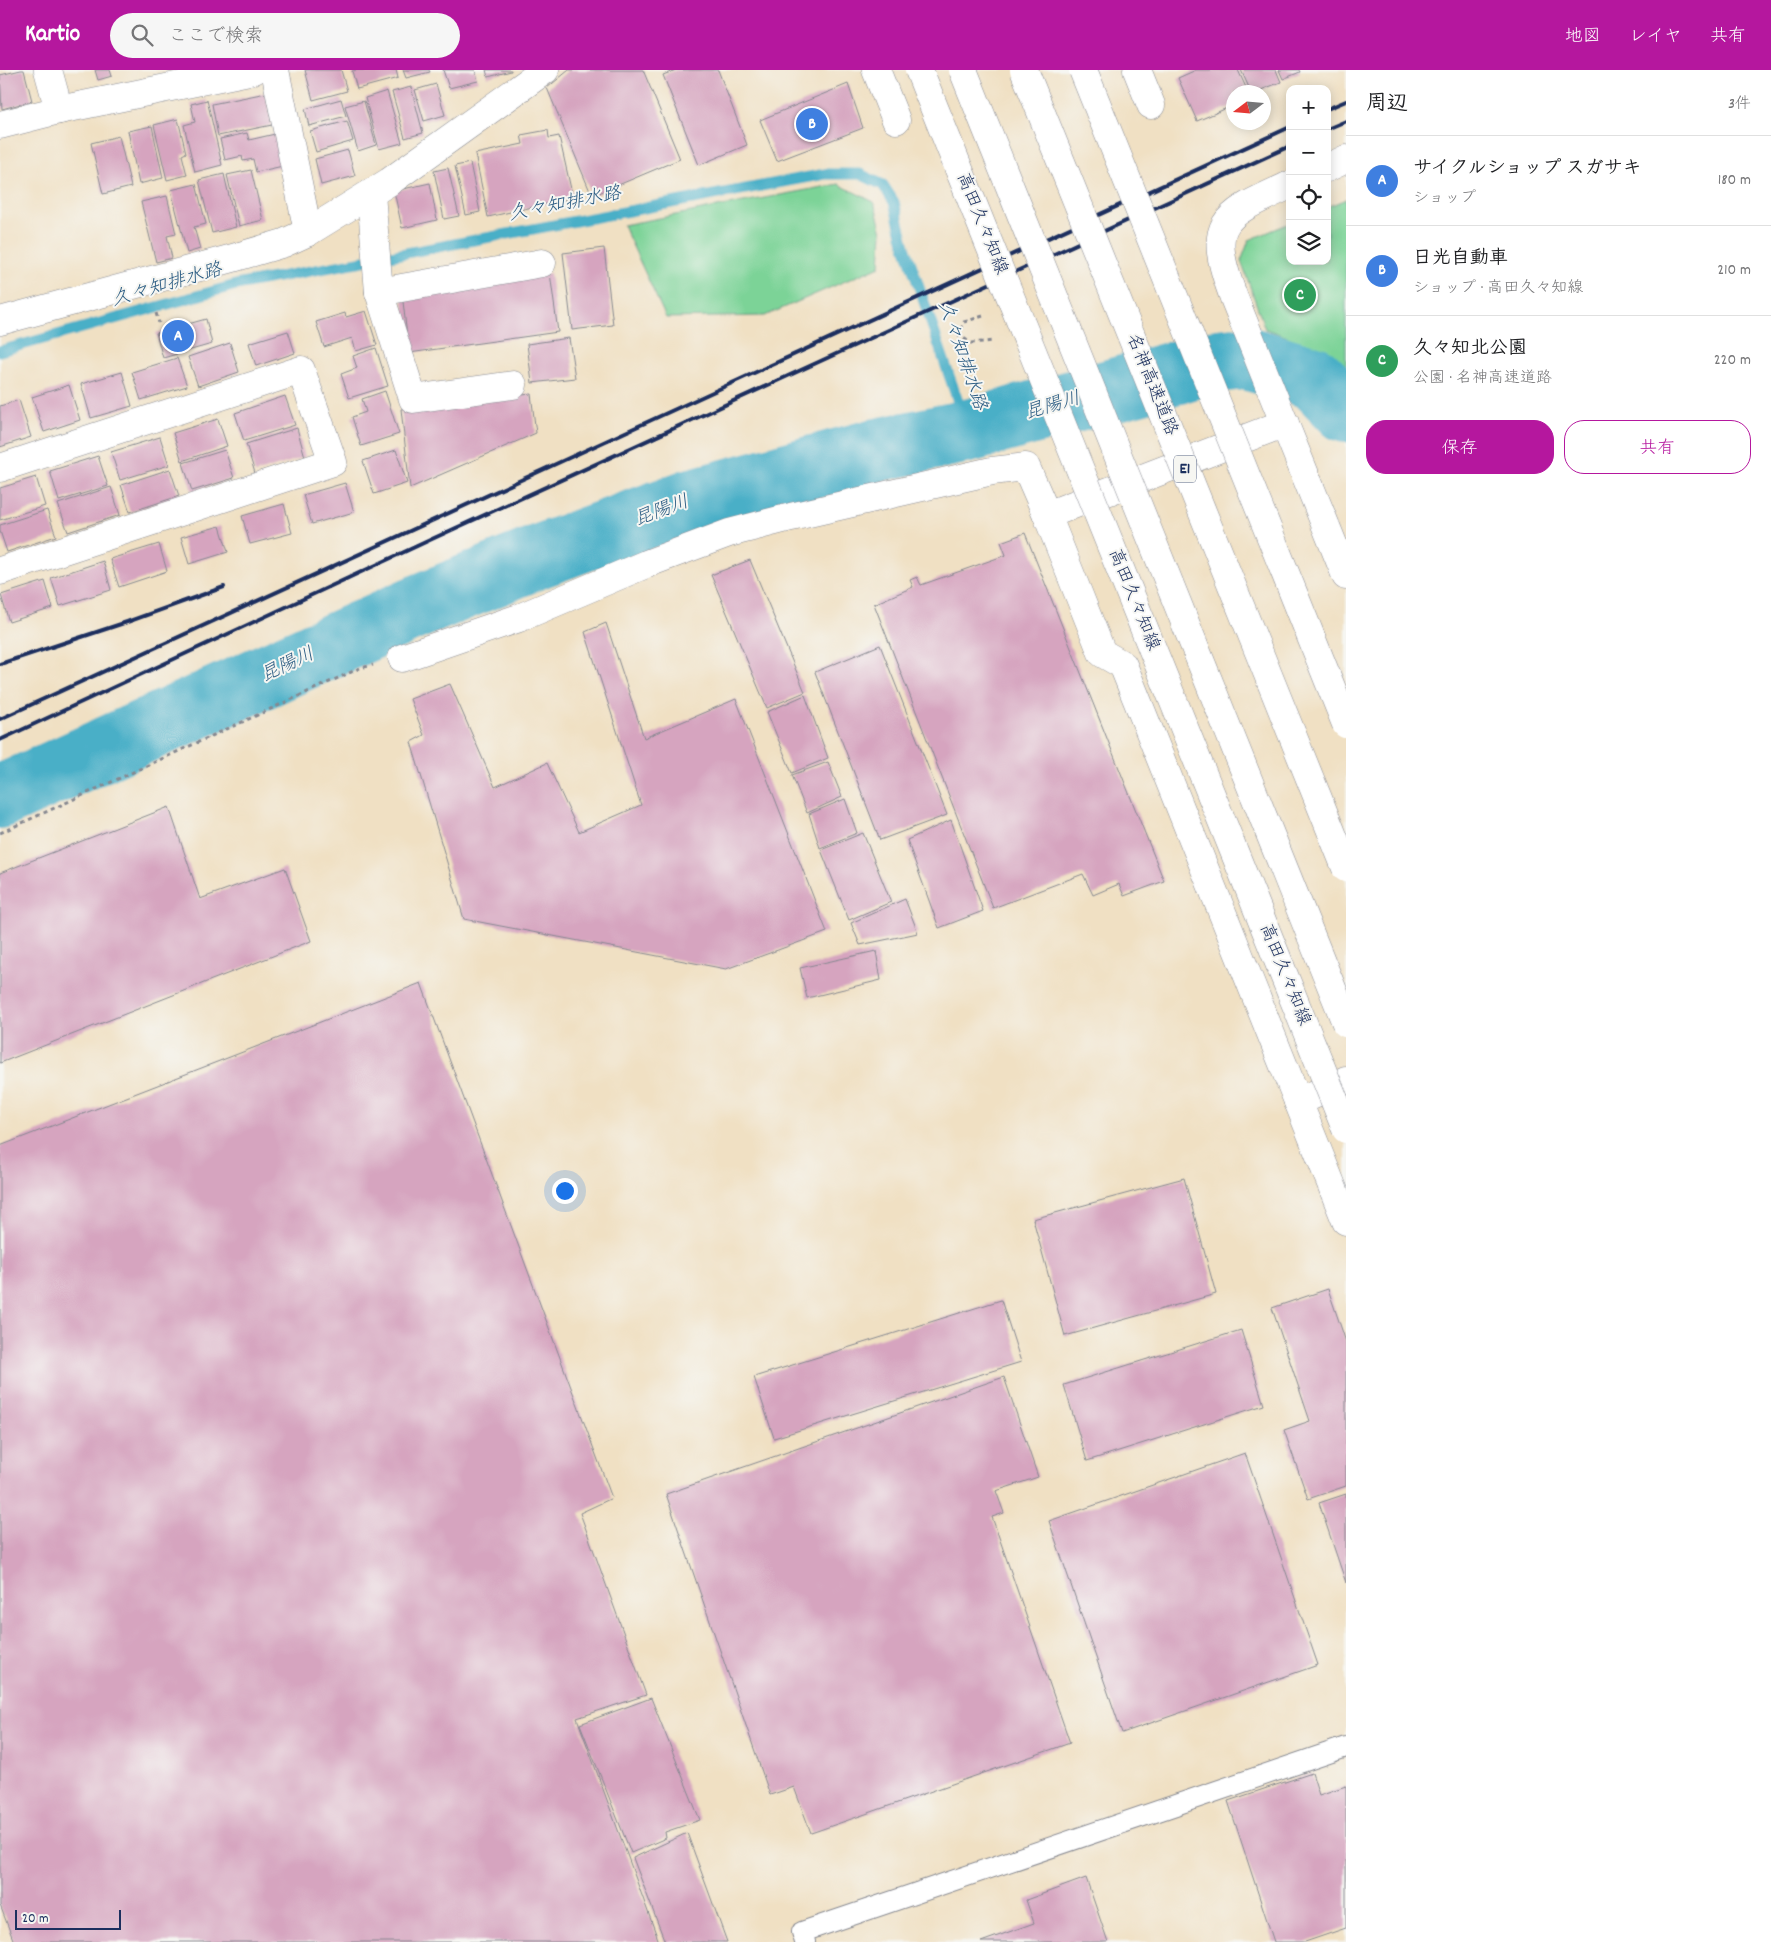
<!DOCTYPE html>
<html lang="ja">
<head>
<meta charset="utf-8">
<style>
	:root { --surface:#fff; --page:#f6f6f6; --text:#202124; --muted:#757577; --line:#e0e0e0; --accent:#b5179e }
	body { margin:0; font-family:Dekko,"Klee One",sans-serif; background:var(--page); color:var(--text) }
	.controls { position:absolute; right:15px; top:15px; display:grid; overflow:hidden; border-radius:10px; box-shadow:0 2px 12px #0003 }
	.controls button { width:45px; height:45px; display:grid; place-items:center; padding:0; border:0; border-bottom:1px solid var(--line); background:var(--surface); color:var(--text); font:25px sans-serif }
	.compass { position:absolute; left:1226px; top:15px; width:45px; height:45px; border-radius:50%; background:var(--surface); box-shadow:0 2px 12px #0003; rotate:254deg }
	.scale { position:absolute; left:15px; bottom:12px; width:106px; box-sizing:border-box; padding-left:5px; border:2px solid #1b2f5e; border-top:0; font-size:14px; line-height:18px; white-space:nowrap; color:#1b2f5e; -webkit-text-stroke:4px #f6f6f2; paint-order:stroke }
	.you { position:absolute; left:564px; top:1120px; width:18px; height:18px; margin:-12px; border:4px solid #fff; border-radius:50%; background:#1a73e8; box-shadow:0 0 0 8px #1a73e833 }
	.badge { display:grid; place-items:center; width:32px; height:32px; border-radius:50%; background:var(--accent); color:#fff; font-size:16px; font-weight:700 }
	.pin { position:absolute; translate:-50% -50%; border:2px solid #fff; box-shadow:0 1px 5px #0006 }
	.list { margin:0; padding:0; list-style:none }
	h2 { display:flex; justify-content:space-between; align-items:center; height:65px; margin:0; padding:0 20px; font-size:21px }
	h2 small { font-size:16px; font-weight:400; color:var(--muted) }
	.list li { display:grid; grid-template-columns:32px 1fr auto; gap:15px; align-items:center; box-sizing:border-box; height:90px; padding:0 20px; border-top:1px solid var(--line) }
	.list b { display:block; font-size:19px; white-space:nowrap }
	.list p { margin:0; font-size:16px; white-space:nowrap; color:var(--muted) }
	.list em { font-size:16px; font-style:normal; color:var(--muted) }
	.actions { display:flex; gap:10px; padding:15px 20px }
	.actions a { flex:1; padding:11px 0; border:1px solid var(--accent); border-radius:20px; text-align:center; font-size:18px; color:var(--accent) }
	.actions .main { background:var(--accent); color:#fff }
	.icon { flex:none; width:28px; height:28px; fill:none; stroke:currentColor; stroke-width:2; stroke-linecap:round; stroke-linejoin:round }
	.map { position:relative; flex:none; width:1346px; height:1872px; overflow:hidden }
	header { display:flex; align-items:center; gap:30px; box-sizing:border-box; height:70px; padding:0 25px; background:var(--accent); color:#fff }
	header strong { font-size:24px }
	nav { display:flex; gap:28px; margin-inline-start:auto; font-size:18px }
	.search { width:350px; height:45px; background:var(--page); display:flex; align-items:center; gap:12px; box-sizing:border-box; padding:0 18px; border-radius:28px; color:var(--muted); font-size:19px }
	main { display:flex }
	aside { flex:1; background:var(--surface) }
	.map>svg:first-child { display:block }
</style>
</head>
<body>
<header>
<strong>Kartio</strong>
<div class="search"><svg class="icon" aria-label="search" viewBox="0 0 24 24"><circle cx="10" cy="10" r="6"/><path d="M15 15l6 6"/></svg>ここで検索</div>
<nav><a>地図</a><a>レイヤ</a><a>共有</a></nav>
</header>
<main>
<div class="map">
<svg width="1346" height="1872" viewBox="0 0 1346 1872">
	<rect width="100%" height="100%" fill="#f6f6f2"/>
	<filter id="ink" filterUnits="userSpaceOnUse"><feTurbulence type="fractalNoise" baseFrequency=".02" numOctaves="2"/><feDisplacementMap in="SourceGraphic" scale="10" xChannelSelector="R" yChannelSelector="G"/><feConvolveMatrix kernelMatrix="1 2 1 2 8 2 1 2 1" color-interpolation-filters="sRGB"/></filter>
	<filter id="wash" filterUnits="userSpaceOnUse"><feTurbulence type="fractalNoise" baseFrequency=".0096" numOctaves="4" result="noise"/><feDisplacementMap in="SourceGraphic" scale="20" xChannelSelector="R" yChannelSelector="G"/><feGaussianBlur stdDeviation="1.12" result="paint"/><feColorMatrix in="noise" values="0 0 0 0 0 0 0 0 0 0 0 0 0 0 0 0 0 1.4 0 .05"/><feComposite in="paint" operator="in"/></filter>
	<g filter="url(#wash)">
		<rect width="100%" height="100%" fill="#f0e0c3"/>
		<g fill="#7cd397" stroke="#4c817a">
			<path d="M838,114L874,132L882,162L880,196L765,246L666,248L623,155Z"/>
			<path d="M1346,129V301C1323,280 1295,269 1265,259L1241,191L1249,170L1290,153V191H1327V137Z"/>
		</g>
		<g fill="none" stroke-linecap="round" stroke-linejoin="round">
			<path stroke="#48afc7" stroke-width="11" d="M0,281L236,215L825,104H860L883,115L894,132L904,173L968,361"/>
			<path stroke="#48afc7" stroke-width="64" d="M0,727L412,539L540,486L689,431L877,380L968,361L1216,291L1246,288L1314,308L1346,341"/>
		</g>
		<g id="blocks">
			<g fill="#d6a4bf">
				<path d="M21,0H24L32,31L2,39L0,5Z"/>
				<path d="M95,0H110L112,6L98,10Z"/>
				<path d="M305,0H341L347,21L313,30Z"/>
				<path d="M357,0H396L398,8L357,19L352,1Z"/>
				<path d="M403,0H429L430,2L406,8Z"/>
				<path d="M443,0H475L478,11L449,18Z"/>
				<path d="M486,0H511V1L488,7Z"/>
				<path d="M569,0H643L680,89L592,126L547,18Z"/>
				<path d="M676,0H718L747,75L699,95L663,5Z"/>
				<path d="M1196,0H1238L1248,22H1234V35L1197,51L1178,8Z"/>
				<path d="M1241,0H1276L1281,12L1256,22H1251Z"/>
				<path d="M1279,0H1299L1300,2L1283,9Z"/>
				<path d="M436,14L445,45L424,51L415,20Z"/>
				<path d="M848,14L863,58L777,91L760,50Z"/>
				<path d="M411,17L423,63L405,68L392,22Z"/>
				<path d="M387,21L402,73L379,79L365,28Z"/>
				<path d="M266,23L272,55L218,66L212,34Z"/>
				<path d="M341,29L346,46L309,56L305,39Z"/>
				<path d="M207,30L222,95L195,102L184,55L195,52L191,34Z"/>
				<path d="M364,31L376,75L358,81L345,36Z"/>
				<path d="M178,49L186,83L182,85L187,105L167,110L154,55Z"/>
				<path d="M347,51L353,71L316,82L310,61Z"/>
				<path d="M152,56L163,108L139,114L128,61Z"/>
				<path d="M548,60L549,68L559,66L573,128L488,147L475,84L523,74L521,65Z"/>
				<path d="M247,63L249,70L275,64L283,96L256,102L253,89L243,91L242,86L225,90L220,69Z"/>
				<path d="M119,66L131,117L103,124L91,73Z"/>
				<path d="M348,80L355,106L321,115L315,89Z"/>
				<path d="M470,93L480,142L466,145L455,96Z"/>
				<path d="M448,98L459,146L444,149L434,101Z"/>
				<path d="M251,100L263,150L239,156L227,105Z"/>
				<path d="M224,104L236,157L212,163L199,110Z"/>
				<path d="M430,113L437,150L402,158L394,121Z"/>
				<path d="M196,114L206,154L194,157L200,179L187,183L171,120Z"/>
				<path d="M167,126L176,164L167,166L172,188L156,192L141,132Z"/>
				<path d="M604,178L613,255L572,260L563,183Z"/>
				<path d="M550,203L558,262L409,283L402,223Z"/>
				<path d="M366,241L377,275L356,281L352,268L324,277L316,252L345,243L346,247Z"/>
				<path d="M206,249L212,274L163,288L156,263Z"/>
				<path d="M288,261L295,283L256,296L249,273Z"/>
				<path d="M569,268L575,308L532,313L527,274Z"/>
				<path d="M230,273L239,302L198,316L188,287Z"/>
				<path d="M376,278L388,316L349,328L341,304L357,298L353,286Z"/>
				<path d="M177,288L187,316L141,330L132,302Z"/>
				<path d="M122,302L132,336L91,348L81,314Z"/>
				<path d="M69,315L80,350L44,362L32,327Z"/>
				<path d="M385,321L399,364L361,376L352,347L366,342L362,329Z"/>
				<path d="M531,324L536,363L410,418L401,339Z"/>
				<path d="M285,326L295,355L244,371L235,343Z"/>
				<path d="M19,330L31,367L0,377V336Z"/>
				<path d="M218,349L227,376L182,391L173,363Z"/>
				<path d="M297,358L305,387L255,403L246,374Z"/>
				<path d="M160,367L169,395L120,410L111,382Z"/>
				<path d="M225,380L234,408L192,421L183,393Z"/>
				<path d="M396,380L407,413L374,424L363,391Z"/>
				<path d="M98,386L108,416L59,431L50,401Z"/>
				<path d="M170,399L179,426L130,442L121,415Z"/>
				<path d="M36,407L45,436L0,450V418Z"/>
				<path d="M345,413L354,442L312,454L303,425Z"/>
				<path d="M111,417L120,445L68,462L58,434Z"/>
				<path d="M284,434L292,463L250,474L242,446Z"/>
				<path d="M47,440L56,466L7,482L0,461V455Z"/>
				<path d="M220,456L228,482L189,494L181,467Z"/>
				<path d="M1025,463L1164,811L1124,826L1119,814L1093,825L1083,804L993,838L874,534L913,517L910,510L917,507L921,515L1006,485L1001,472Z"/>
				<path d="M159,474L167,501L119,517L110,489Z"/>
				<path d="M750,490L805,622L767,638L711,505Z"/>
				<path d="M103,491L111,520L60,536L51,508Z"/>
				<path d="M45,511L53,538L9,552L1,525Z"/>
				<path d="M606,553L644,668L736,629L827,862L726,899L464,849L411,672L424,665L410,629L450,614L495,717L547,693L579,762L641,735L585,562Z"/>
				<path d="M880,575L947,745L880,770L815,602Z"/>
				<path d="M805,625L828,688L792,703L767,642Z"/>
				<path d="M828,692L842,727L807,743L792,705Z"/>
				<path d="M845,729L857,763L820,778L809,744Z"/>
				<path d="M169,737L200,829L285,798L311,871L0,993V803Z"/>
				<path d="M951,750L983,841L939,858L907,770Z"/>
				<path d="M863,763L891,832L849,850L821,780Z"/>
				<path d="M905,829L918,863L860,875L851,853Z"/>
				<path d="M876,881L881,910L807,928L800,898Z"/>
				<path d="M421,913L612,1428L580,1443L646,1625L577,1648L659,1872H14L0,1835V1076Z"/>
				<path d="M1184,1108L1216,1224L1065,1266L1033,1149Z"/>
				<path d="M1328,1219L1346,1272V1416L1308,1429L1284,1360L1310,1351L1272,1238Z"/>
				<path d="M1001,1230L1021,1292L774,1368L754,1307Z"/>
				<path d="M1241,1260L1264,1335L1087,1391L1064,1315Z"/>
				<path d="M1004,1307L1038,1407L996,1421L1004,1443L992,1447L1070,1673L811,1763L794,1717L770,1725L666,1424Z"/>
				<path d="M1245,1383L1318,1595L1122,1663L1049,1451Z"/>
				<path d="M1346,1424V1513L1319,1433Z"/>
				<path d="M651,1628L700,1750L665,1762L666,1768L631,1783L580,1654Z"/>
				<path d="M1312,1703L1319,1725L1346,1716V1858L1305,1872H1274L1228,1731Z"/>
				<path d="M687,1763L727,1872H665L633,1788Z"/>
				<path d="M1086,1808L1108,1872H981L1034,1853L1026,1830Z"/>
			</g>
		</g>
	</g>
	<g filter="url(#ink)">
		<use href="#blocks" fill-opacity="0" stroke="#868890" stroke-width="1"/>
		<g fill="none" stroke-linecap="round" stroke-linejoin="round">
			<g stroke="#868890" stroke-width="22">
				<path id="lane" d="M805,1872L802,1862L1346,1677"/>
			</g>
			<g stroke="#868890" stroke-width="29">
				<g id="street">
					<path d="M48,0L59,40"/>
					<path d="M275,0L308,162"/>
					<path d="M876,0L896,50"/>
					<path d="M0,55L59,40L254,0"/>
					<path d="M371,124L379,222L542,193"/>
					<path d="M379,222L413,329L513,315"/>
					<path d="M0,251L233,188L284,173L308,162L389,112L545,0"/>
					<path d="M0,398L301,300L333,392L0,501"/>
					<path d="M1047,445L1285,353"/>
					<path d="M402,588L519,548L646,494L729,463L791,447L992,401L1026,397L1047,445L1102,583L1123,595L1346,1151"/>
				</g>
			</g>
			<g stroke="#868890" stroke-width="29">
				<g id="secondary">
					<path d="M1137,0L1151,35"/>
					<path d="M1327,98L1346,89"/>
					<path d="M1290,115C1222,146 1205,151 1234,228L1346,506"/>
					<path d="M1298,1032L1346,1010"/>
				</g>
			</g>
			<g stroke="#868890" stroke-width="3" stroke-dasharray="4 4" stroke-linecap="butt">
				<path d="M156,243L159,253"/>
				<path d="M983,246L964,252L959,265L971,273L994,271"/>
				<path d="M0,763L360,598L373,595"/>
			</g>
			<use href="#lane" stroke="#fff" stroke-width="20"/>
			<use href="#street" stroke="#fff" stroke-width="28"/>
			<use href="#secondary" stroke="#fff" stroke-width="28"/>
			<g stroke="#1b2f5e" stroke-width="4">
				<path d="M1327,39L1346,31"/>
				<path d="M1327,59L1346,51"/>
				<path d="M0,594L127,552L224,517"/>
				<path d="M0,649L1290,57"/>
				<path d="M0,670L432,469L1290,76"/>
			</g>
			<g stroke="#868890" stroke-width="29" stroke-linecap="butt">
				<g id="secondary-bridge">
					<path d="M919,0L1346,1059"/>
					<path d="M963,0L1346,953"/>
				</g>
			</g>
			<g stroke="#868890" stroke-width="29" stroke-linecap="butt">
				<g id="highway-bridge">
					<path d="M1024,0L1346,798"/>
					<path d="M1083,0L1346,654"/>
				</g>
			</g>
			<use href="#secondary-bridge" stroke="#fff" stroke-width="28"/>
			<use href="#highway-bridge" stroke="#fff" stroke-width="28"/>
		</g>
	</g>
	<g text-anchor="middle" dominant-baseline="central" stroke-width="4" stroke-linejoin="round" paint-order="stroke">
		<rect fill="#f6f6f2" stroke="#5d6b8a" stroke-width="1" x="1174" y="385.5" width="22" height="27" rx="4"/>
		<g font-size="16" font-weight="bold" fill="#1b2f5e">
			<text x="1185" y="399">E1</text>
		</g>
		<g font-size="18" fill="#1b2f5e" stroke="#f6f6f2">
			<text transform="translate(981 154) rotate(68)">高田久々知線</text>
			<text transform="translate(1151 315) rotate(68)">名神高速道路</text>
			<text transform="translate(1133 530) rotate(68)">高田久々知線</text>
			<text transform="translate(1284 905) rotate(68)">高田久々知線</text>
		</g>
		<g font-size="19" font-style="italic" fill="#2b5c83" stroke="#f6f6f2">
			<text transform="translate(565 135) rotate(-11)">久々知排水路</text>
			<text transform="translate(167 216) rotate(-16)">久々知排水路</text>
			<text transform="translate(961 286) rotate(71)">久々知排水路</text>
			<text transform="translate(1053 337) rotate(-16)">昆陽川</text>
			<text transform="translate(662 442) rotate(-20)">昆陽川</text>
			<text transform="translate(288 596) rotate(-25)">昆陽川</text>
		</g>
	</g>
</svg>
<div class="controls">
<button>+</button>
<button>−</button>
<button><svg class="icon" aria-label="locate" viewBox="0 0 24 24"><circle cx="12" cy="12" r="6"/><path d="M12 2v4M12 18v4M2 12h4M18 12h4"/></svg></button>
<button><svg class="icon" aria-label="layers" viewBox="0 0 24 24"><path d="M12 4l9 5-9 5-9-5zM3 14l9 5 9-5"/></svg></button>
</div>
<svg class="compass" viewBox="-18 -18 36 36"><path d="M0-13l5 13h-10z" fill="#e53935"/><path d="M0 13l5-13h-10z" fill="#757577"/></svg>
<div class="scale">20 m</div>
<div class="you"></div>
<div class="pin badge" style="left:178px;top:266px;background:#3f7fe0">A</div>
<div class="pin badge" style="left:812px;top:54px;background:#3f7fe0">B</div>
<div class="pin badge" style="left:1300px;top:225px;background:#2e9e5b">C</div>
</div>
<aside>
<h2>周辺<small>3件</small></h2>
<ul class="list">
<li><span class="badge" style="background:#3f7fe0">A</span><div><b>サイクルショップ スガサキ</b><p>ショップ</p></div><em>180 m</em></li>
<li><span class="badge" style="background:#3f7fe0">B</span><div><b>日光自動車</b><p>ショップ · 高田久々知線</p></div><em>210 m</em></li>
<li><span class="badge" style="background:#2e9e5b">C</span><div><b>久々知北公園</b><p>公園 · 名神高速道路</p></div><em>220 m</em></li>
</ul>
<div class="actions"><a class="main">保存</a><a>共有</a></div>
</aside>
</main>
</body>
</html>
